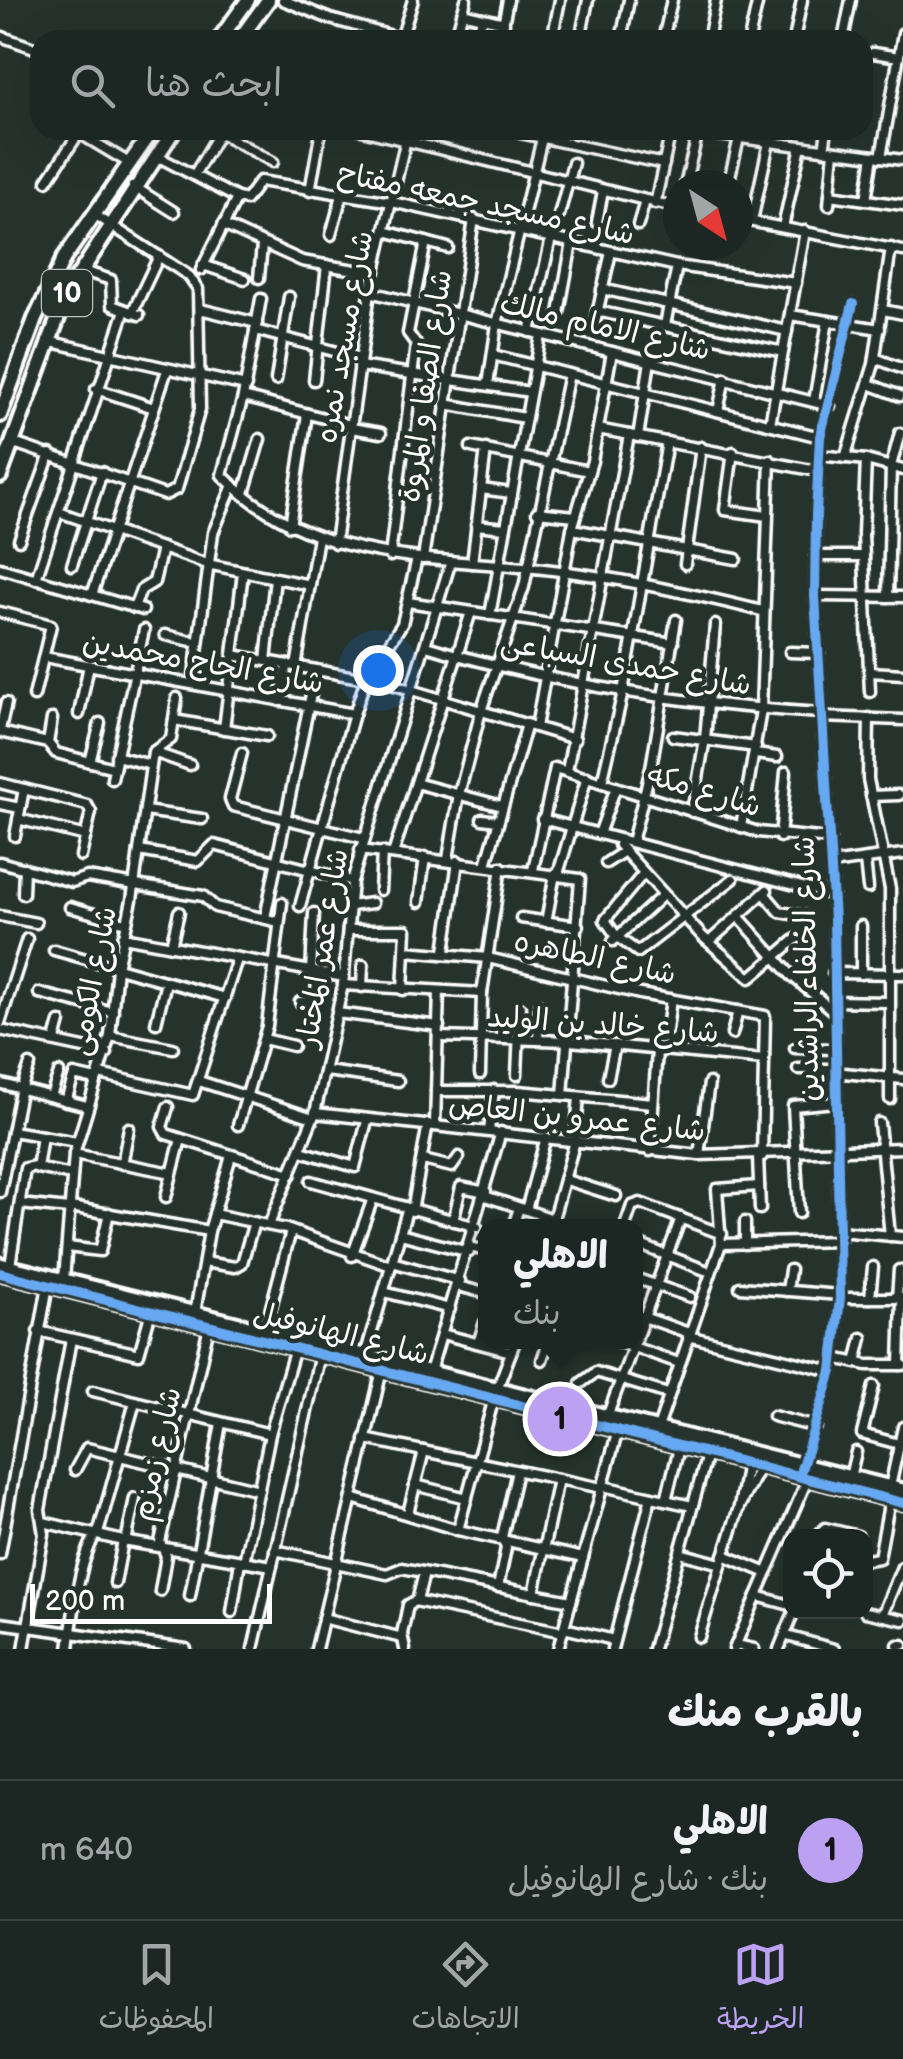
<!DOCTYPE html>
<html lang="ar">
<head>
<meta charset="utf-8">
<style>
	:root { --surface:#1c2622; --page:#252e2a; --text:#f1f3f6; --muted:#a0a5a5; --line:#3a4340; --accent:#bca0f2 }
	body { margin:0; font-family:"Balsamiq Sans","Playpen Sans Arabic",sans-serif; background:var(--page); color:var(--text); direction:rtl }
	.controls { position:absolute; right:30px; bottom:30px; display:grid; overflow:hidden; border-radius:20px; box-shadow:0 10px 40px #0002 }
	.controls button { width:90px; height:90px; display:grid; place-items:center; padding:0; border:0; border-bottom:2px solid var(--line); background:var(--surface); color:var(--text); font:50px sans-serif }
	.compass { position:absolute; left:663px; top:170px; width:90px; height:90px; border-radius:50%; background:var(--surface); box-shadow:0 10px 40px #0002; rotate:144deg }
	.scale { position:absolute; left:30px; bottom:25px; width:242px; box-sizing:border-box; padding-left:10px; border:5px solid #fff; border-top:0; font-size:28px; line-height:35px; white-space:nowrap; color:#fff; -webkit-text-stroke:8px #26332d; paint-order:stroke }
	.you { position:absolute; left:378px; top:670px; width:35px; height:35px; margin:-25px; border:8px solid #fff; border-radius:50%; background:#1a73e8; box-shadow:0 0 0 15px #1a73e833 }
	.badge { display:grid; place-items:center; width:65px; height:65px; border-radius:50%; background:var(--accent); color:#111; font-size:32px; font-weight:700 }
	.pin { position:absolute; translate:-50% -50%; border:5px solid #fff; box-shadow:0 2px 10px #0006 }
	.popup { position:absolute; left:478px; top:1219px; width:165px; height:130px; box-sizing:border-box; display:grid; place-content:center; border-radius:20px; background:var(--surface); filter:drop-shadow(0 2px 8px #0005); font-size:32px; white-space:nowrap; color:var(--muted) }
	.popup b { font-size:38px; color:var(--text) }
	.popup::after { content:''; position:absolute; left:50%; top:100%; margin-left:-20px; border:20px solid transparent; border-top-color:var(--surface) }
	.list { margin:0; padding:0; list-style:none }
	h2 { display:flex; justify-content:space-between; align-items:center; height:130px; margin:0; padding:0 40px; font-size:42px }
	h2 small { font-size:32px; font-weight:400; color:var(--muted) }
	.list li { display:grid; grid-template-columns:65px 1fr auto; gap:30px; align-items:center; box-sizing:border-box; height:140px; padding:0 40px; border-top:2px solid var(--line) }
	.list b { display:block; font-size:38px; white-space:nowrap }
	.list p { margin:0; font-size:32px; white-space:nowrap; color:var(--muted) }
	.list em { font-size:32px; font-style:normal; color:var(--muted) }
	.icon { flex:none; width:55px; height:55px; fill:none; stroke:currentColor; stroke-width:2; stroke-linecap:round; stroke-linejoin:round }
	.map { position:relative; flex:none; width:903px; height:1649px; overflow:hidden; direction:ltr }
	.search { position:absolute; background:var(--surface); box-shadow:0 10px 40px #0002; left:30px; right:30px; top:30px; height:110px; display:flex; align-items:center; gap:25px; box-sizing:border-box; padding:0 35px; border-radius:30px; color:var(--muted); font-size:38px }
	.sheet { height:270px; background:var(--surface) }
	nav { display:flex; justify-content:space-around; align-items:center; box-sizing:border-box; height:140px; border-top:2px solid var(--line); background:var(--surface); font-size:28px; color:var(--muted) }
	nav a { display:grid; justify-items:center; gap:5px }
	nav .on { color:var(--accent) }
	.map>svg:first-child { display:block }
</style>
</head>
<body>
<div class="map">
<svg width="903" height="1649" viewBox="0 0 903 1649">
	<rect width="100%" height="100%" fill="#26332d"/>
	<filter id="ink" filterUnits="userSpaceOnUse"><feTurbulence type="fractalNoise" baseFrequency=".01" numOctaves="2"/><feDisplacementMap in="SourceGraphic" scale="20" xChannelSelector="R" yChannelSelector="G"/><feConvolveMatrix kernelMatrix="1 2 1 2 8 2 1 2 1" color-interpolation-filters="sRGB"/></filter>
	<g filter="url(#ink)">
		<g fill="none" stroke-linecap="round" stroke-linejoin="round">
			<g stroke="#fff" stroke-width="15">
				<g id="street">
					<path d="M283,0L330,19L407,40"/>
					<path d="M462,13L504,23"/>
					<path d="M0,36L40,50"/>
					<path d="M456,36L466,0"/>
					<path d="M401,39L413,0"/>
					<path d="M500,39L508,0"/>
					<path d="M477,40L482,18"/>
					<path d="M552,40L560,0"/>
					<path d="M580,40L588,0"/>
					<path d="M621,40L629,0"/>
					<path d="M663,40L672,0"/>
					<path d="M708,40L716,0"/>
					<path d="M749,40L758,0"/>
					<path d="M794,40L802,0"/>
					<path d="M843,40L851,0"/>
					<path d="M873,53L899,57"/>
					<path d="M215,130L273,162"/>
					<path d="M362,130L678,208"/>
					<path d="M682,130L903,160"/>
					<path d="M79,133L129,163"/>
					<path d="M520,133L664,164"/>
					<path d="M824,150L827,130"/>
					<path d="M157,156L237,198"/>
					<path d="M881,157L903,33"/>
					<path d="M194,175L221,130"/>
					<path d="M47,181L81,130"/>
					<path d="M685,185L698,132"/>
					<path d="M728,185L739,138"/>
					<path d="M133,186L174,212"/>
					<path d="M310,191L321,130"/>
					<path d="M830,195L903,205"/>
					<path d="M237,198L246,200L260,181L392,202L677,266L796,283"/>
					<path d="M866,200L873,156"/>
					<path d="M655,204L671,130"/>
					<path d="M829,205L834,151"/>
					<path d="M559,215L573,163"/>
					<path d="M738,219L903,251"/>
					<path d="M752,221L769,142"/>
					<path d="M597,222L603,191"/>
					<path d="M223,225L302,261L373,273"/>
					<path d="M638,225L645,201"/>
					<path d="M783,227L801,146"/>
					<path d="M385,231L448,248"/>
					<path d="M331,235L342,195"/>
					<path d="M203,265L245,279"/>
					<path d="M80,270L111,280L112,305L139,315"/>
					<path d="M201,270L237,198"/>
					<path d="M259,278L262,245"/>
					<path d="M602,289L787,331"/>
					<path d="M370,292L830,406"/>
					<path d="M261,299L243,397L222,475C309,564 430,557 544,569C617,577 690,593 762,611"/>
					<path d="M200,309L257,323"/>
					<path d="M883,310L903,314"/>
					<path d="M597,311L783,352"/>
					<path d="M132,313L159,256"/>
					<path d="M559,313L572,243"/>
					<path d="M790,315L880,329"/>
					<path d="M665,325L677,266"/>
					<path d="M594,327L611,252"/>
					<path d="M255,330L360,358"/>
					<path d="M530,332L551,238"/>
					<path d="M47,341L246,386"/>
					<path d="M493,355L820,437"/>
					<path d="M875,358L903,369"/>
					<path d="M359,366L530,392"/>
					<path d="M276,380L289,297"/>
					<path d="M314,380L327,265"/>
					<path d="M869,384L900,396"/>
					<path d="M488,385L497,324L544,130"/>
					<path d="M96,389L154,408"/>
					<path d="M243,397L351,425"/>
					<path d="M814,401L828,321"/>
					<path d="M445,404L525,418"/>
					<path d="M718,411L725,378"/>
					<path d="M770,424L805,231"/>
					<path d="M351,428L381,433"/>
					<path d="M598,429L817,471"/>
					<path d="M638,437L650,361"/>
					<path d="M11,442L165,495L177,489L200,409L198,289L189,276L94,214"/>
					<path d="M471,447L589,471"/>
					<path d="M733,452L725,510L767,516"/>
					<path d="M819,455L866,460L903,470"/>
					<path d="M845,458L874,364L891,248"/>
					<path d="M866,460L863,534L870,692"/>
					<path d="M481,489L511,493"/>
					<path d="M244,493L260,439"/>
					<path d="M59,512L207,564L310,585"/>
					<path d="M537,512L575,516"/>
					<path d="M476,525L505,528"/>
					<path d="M290,526L307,414"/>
					<path d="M572,529L736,559"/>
					<path d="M19,540L50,454"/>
					<path d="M335,543L370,292L406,139"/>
					<path d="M390,556L416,344L408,333L426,242"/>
					<path d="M815,556H864"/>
					<path d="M423,559L474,219"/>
					<path d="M472,563L486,449"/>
					<path d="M685,564L701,447"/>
					<path d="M72,565L102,472"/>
					<path d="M0,568L143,610"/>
					<path d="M36,579L125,310"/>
					<path d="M92,595L167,370"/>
					<path d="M815,596L903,597"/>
					<path d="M888,597L891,466L900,433"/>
					<path d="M408,602L673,643"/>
					<path d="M134,608L141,590L154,582L162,548"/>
					<path d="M0,612L51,625L34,696"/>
					<path d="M490,615L541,335"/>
					<path d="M165,635L196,642"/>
					<path d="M426,646C555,685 687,705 821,713"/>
					<path d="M790,652L819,653"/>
					<path d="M233,655L366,679"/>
					<path d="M44,657L354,714"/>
					<path d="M266,661L275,578"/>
					<path d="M296,667L318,537"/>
					<path d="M870,672L903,674"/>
					<path d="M368,677L575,739"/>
					<path d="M193,683L213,533L233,485"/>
					<path d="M280,701L287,666"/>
					<path d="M79,714L89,665"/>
					<path d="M821,717L903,720"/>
					<path d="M869,718L868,779L890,889V1099"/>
					<path d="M52,719L48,743L56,753L114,768"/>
					<path d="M174,720L267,736"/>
					<path d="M536,727L572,529L592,461L612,352"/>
					<path d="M224,729L243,572"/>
					<path d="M0,730L6,703"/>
					<path d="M0,732L48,743"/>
					<path d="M673,736L756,747"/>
					<path d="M153,752L190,765"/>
					<path d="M242,753L230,799L233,806L363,838"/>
					<path d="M756,754L777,757"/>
					<path d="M116,756L151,765"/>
					<path d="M90,762L100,723"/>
					<path d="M567,771L629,435"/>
					<path d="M112,779L144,630"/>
					<path d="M602,782L623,692L667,442"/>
					<path d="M0,783L87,805L91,812L81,856"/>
					<path d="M419,784L502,806"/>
					<path d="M871,796L899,795"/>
					<path d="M0,804L20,808"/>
					<path d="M145,811L202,819"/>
					<path d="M692,812L705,739L715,625"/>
					<path d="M18,819L86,836"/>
					<path d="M482,819L498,821"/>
					<path d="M542,819L833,895"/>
					<path d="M741,827L761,710L770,460"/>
					<path d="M599,834L616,787"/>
					<path d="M15,836L24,789"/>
					<path d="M780,837L786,772"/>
					<path d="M632,842L651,768L676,620"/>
					<path d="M619,845L702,936L750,978L796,939"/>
					<path d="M360,850L580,879L563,1095"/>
					<path d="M139,851L198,861L214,845L352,881"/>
					<path d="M393,854L471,612"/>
					<path d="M448,859L459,794L481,711L524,587L569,374"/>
					<path d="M865,860L868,888"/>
					<path d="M0,862L72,882L87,877L203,896L215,907L279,922"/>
					<path d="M606,863L623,852"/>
					<path d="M831,864L903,854"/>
					<path d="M486,865L527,724"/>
					<path d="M533,870L555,768L758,832L830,839"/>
					<path d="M558,874L587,777"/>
					<path d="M643,874L605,920L617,937L638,952L733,879"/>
					<path d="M380,890L382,852"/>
					<path d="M764,893L780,912L804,916"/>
					<path d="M23,894L24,868"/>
					<path d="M419,902L425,857"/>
					<path d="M300,906L354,714L366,679L402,624L417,558"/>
					<path d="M350,906L372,903"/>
					<path d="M70,907L126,923"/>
					<path d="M0,916L36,923"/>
					<path d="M738,916L791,975L833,1011"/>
					<path d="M265,918L316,670"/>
					<path d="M521,918L578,926"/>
					<path d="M546,922L555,874"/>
					<path d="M348,930H406L403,990"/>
					<path d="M123,937L344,977"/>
					<path d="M613,941L663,895"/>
					<path d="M710,941L767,890"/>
					<path d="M171,946L179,912"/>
					<path d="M54,950L225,998"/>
					<path d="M406,951L488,958L640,994L765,1016L762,1156"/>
					<path d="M445,951L458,861"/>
					<path d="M311,972L314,913"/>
					<path d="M833,973L903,974"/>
					<path d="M861,974V926"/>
					<path d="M343,985L482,993"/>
					<path d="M362,987L363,965"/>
					<path d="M39,993L113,1012"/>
					<path d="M833,1001L888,1002"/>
					<path d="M300,1002L315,1001L318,973"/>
					<path d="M337,1013L439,1026"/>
					<path d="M0,1023L27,939"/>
					<path d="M156,1023L166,982"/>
					<path d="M0,1030L107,1053"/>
					<path d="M667,1030L671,999"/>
					<path d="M732,1034L738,1011"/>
					<path d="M110,1036L173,1048"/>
					<path d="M440,1037L570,1041L764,1060"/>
					<path d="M264,1039L293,1046"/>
					<path d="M538,1039L540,1005"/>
					<path d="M55,1040L60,1022"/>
					<path d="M795,1048L833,1049"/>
					<path d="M798,1069H834"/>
					<path d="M326,1071L398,1081"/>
					<path d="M834,1072L903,1079"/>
					<path d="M99,1074L193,1095L237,959"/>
					<path d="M480,1074L482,993L501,867"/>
					<path d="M517,1075L520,1007"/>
					<path d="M608,1078L615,1045"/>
					<path d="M199,1081L313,1118"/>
					<path d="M2,1084L87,1106"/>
					<path d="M436,1091H518L653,1103"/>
					<path d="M51,1096L59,1073"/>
					<path d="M66,1101L74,1075L96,1080"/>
					<path d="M168,1107L162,1127L166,1134L291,1174"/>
					<path d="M315,1113L699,1155L903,1148"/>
					<path d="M879,1123L890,1236"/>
					<path d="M238,1125L267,1026L282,903"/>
					<path d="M435,1125L439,991"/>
					<path d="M12,1131L77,1142"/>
					<path d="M489,1131L494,1090"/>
					<path d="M42,1136L37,1168L72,1175"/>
					<path d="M301,1151L355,1167L367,1121"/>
					<path d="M650,1151L657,1051"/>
					<path d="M74,1154L172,1173"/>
					<path d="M699,1155L709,1083"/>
					<path d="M758,1156L760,1209"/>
					<path d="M423,1160L452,1167L459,1157"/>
					<path d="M122,1164L129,1128"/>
					<path d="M566,1180L616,1196"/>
					<path d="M311,1181L477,1227"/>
					<path d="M0,1192L20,1092L30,1065"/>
					<path d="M485,1196L553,1219"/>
					<path d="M166,1197L181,1139"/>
					<path d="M20,1204L69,1209"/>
					<path d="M70,1207L209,1231"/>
					<path d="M526,1210L546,1137"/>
					<path d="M412,1211L428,1124"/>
					<path d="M799,1213L793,1106L835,1102"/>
					<path d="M214,1214L286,1229L391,1266"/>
					<path d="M453,1221L461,1187L486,1192"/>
					<path d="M745,1222V1244"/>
					<path d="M269,1225L315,1113L343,985L352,881L451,561"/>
					<path d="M513,1226L519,1208"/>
					<path d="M551,1226L575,1141L579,1097"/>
					<path d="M625,1226L632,1206L640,1203L722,1234"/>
					<path d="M839,1231L903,1237"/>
					<path d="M400,1234L469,1252"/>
					<path d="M635,1243L705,1270"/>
					<path d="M721,1244L840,1241"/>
					<path d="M67,1247L100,1251L109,1213"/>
					<path d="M470,1247L485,1251"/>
					<path d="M352,1256L372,1201"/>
					<path d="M204,1262L235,1267L242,1263L254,1222"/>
					<path d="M392,1262L460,1281"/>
					<path d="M10,1266L25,1168L35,1166"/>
					<path d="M635,1278L690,1297"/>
					<path d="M64,1280L74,1154L110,1036L117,968L132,900L153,752L171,739L177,698"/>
					<path d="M458,1286L485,1293"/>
					<path d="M740,1287L840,1295"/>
					<path d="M787,1291L790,1270"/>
					<path d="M384,1292L450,1309"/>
					<path d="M840,1298H903"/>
					<path d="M870,1298L873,1267"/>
					<path d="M897,1298L899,1270"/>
					<path d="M195,1313L209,1231L231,1156"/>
					<path d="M635,1314L689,1333"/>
					<path d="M265,1330L291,1231"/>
					<path d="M38,1331L139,1354L151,1311"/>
					<path d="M442,1334L511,1352"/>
					<path d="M688,1336L832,1371"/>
					<path d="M619,1342L679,1363"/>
					<path d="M478,1343L485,1322"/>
					<path d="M365,1356L407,1210"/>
					<path d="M834,1358L867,1365H903"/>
					<path d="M542,1360L548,1342"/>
					<path d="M856,1363L862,1338"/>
					<path d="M900,1365L902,1298"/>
					<path d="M430,1372L501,1132"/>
					<path d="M581,1383L596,1372L668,1394"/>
					<path d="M874,1386L862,1434L899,1444"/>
					<path d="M497,1389L515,1342"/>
					<path d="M93,1391L270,1434"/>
					<path d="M773,1416L816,1427"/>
					<path d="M607,1417L681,1218"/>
					<path d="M658,1428L721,1244L717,1189L759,1186"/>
					<path d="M365,1439L602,1488"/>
					<path d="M75,1470L87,1448L259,1490"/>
					<path d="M799,1476L832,1371L840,1298L834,920L815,596L816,514L820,437L853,304"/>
					<path d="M850,1477L856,1452"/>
					<path d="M415,1485L467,1498"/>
					<path d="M603,1486L692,1506"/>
					<path d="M890,1487L903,1427"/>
					<path d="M352,1498L458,1530L583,1558"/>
					<path d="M666,1500L680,1444"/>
					<path d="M739,1507L760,1466"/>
					<path d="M408,1513L424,1451"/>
					<path d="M43,1522L123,1541L272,1566"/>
					<path d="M458,1530L494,1398"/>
					<path d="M817,1536L825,1528L858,1536"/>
					<path d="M126,1542L135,1498"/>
					<path d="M275,1550L387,1574L402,1568L571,1601"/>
					<path d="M680,1553L721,1564"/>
					<path d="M0,1554L48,1285"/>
					<path d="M724,1555L767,1573"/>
					<path d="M866,1560L879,1558L890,1499"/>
					<path d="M244,1562L270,1434L295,1348"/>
					<path d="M115,1583L123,1541"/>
					<path d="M498,1587L506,1548L502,1537L517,1471"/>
					<path d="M160,1591L166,1556L160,1542L209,1326"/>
					<path d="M534,1594L558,1479"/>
					<path d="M190,1596L221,1423"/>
					<path d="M757,1596L790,1605"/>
					<path d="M417,1601L424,1573"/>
					<path d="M232,1612L240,1561"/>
					<path d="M865,1612L903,1620"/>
					<path d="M882,1615L902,1567"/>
					<path d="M323,1618L402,1638"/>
					<path d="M0,1623L186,1649"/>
					<path d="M564,1628L614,1640"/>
					<path d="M787,1636L834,1649"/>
					<path d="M699,1637L739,1507L747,1462"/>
					<path d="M736,1645L754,1649"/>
					<path d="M898,1645H903"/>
					<path d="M24,1649L44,1534L40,1510L71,1339"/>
					<path d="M69,1649C73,1615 79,1556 99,1530L135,1402"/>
					<path d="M253,1649L320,1354"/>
					<path d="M316,1649L382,1370"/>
					<path d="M405,1649L402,1634L408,1605L415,1601L563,1632"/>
					<path d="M558,1649L618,1430"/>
					<path d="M612,1649L651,1497"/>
					<path d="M653,1649L708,1451"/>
					<path d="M734,1649L808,1478"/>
					<path d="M779,1649L794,1612"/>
				</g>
			</g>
			<g stroke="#fff" stroke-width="19">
				<g id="secondary">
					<path d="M0,1264L903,1490"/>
					<path d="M0,1273L903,1503"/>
				</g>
			</g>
			<g stroke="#fff" stroke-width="20">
				<g id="primary">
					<path d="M219,40L248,0"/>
					<path d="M239,40L268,0"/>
					<path d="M0,415L35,319L64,258L153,130"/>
					<path d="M0,476L67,293L174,130"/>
				</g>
			</g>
			<use href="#street" stroke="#26332d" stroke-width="8"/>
			<use href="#secondary" stroke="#26332d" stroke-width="11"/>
			<use href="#primary" stroke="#26332d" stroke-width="12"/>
			<g stroke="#26332d" stroke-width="16">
				<g id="cycleway">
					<path d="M0,1273L903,1503"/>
					<path d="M799,1476L832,1371L840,1298L834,920L815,596L816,514L820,437L853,304"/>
				</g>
			</g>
			<use href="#cycleway" stroke="#66a8f1" stroke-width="10"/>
		</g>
	</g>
	<g text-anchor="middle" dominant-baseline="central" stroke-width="9" stroke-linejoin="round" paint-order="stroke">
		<rect fill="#26332d" stroke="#bec2c0" stroke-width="2.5" x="42" y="270" width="50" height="46" rx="8"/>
		<g font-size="28" font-weight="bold" fill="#fff">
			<text x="67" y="293">10</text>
		</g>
		<g font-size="30" fill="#fff" stroke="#26332d">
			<text transform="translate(486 204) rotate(12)">شارع مسجد جمعه مفتاح</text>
			<text transform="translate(605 327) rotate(13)">شارع الامام مالك</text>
			<text transform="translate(345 337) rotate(-80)">شارع مسجد نمره</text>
			<text transform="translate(426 386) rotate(-82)">شارع الصفا و المروة</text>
			<text transform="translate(203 663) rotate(10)">شارع الحاج محمدين</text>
			<text transform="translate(626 664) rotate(10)">شارع حمدى السباعى</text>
			<text transform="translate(704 791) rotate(17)">شارع مكه</text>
			<text transform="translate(323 948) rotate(-81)">شارع عمر المختار</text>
			<text transform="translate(595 958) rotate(12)">شارع الطاهره</text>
			<text transform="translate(807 969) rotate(-91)">شارع الخلفاء الراشدين</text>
			<text transform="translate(93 981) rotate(-79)">شارع الكومى</text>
			<text transform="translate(603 1025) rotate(4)">شارع خالد بن الوليد</text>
			<text transform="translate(577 1118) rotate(6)">شارع عمرو بن العاص</text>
			<text transform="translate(341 1334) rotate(14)">شارع الهانوفيل</text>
			<text transform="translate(157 1454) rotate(-77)">شارع زمزم</text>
		</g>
	</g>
</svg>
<div class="controls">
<button><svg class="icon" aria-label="locate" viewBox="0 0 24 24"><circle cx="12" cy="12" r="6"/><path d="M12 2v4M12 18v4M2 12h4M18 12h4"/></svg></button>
</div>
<svg class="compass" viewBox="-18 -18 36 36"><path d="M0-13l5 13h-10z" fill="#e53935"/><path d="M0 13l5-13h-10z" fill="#a0a5a5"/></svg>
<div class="scale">200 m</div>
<div class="you"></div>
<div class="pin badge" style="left:560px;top:1419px">1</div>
<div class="popup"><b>الاهلي</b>بنك</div>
<div class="search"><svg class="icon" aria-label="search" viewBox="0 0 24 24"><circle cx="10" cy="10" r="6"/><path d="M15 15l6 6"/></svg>ابحث هنا</div>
</div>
<section class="sheet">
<h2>بالقرب منك<small></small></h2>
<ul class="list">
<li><span class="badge">1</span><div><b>الاهلي</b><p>بنك · شارع الهانوفيل</p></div><em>640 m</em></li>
</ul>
</section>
<nav>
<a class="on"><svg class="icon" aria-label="map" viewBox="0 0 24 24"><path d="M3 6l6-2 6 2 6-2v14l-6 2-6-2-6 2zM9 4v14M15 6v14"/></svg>الخريطة</a>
<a><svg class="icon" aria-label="directions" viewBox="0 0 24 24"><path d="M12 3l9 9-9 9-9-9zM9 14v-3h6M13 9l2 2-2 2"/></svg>الاتجاهات</a>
<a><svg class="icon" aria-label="saved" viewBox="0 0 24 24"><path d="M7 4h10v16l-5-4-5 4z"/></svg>المحفوظات</a>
</nav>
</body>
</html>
